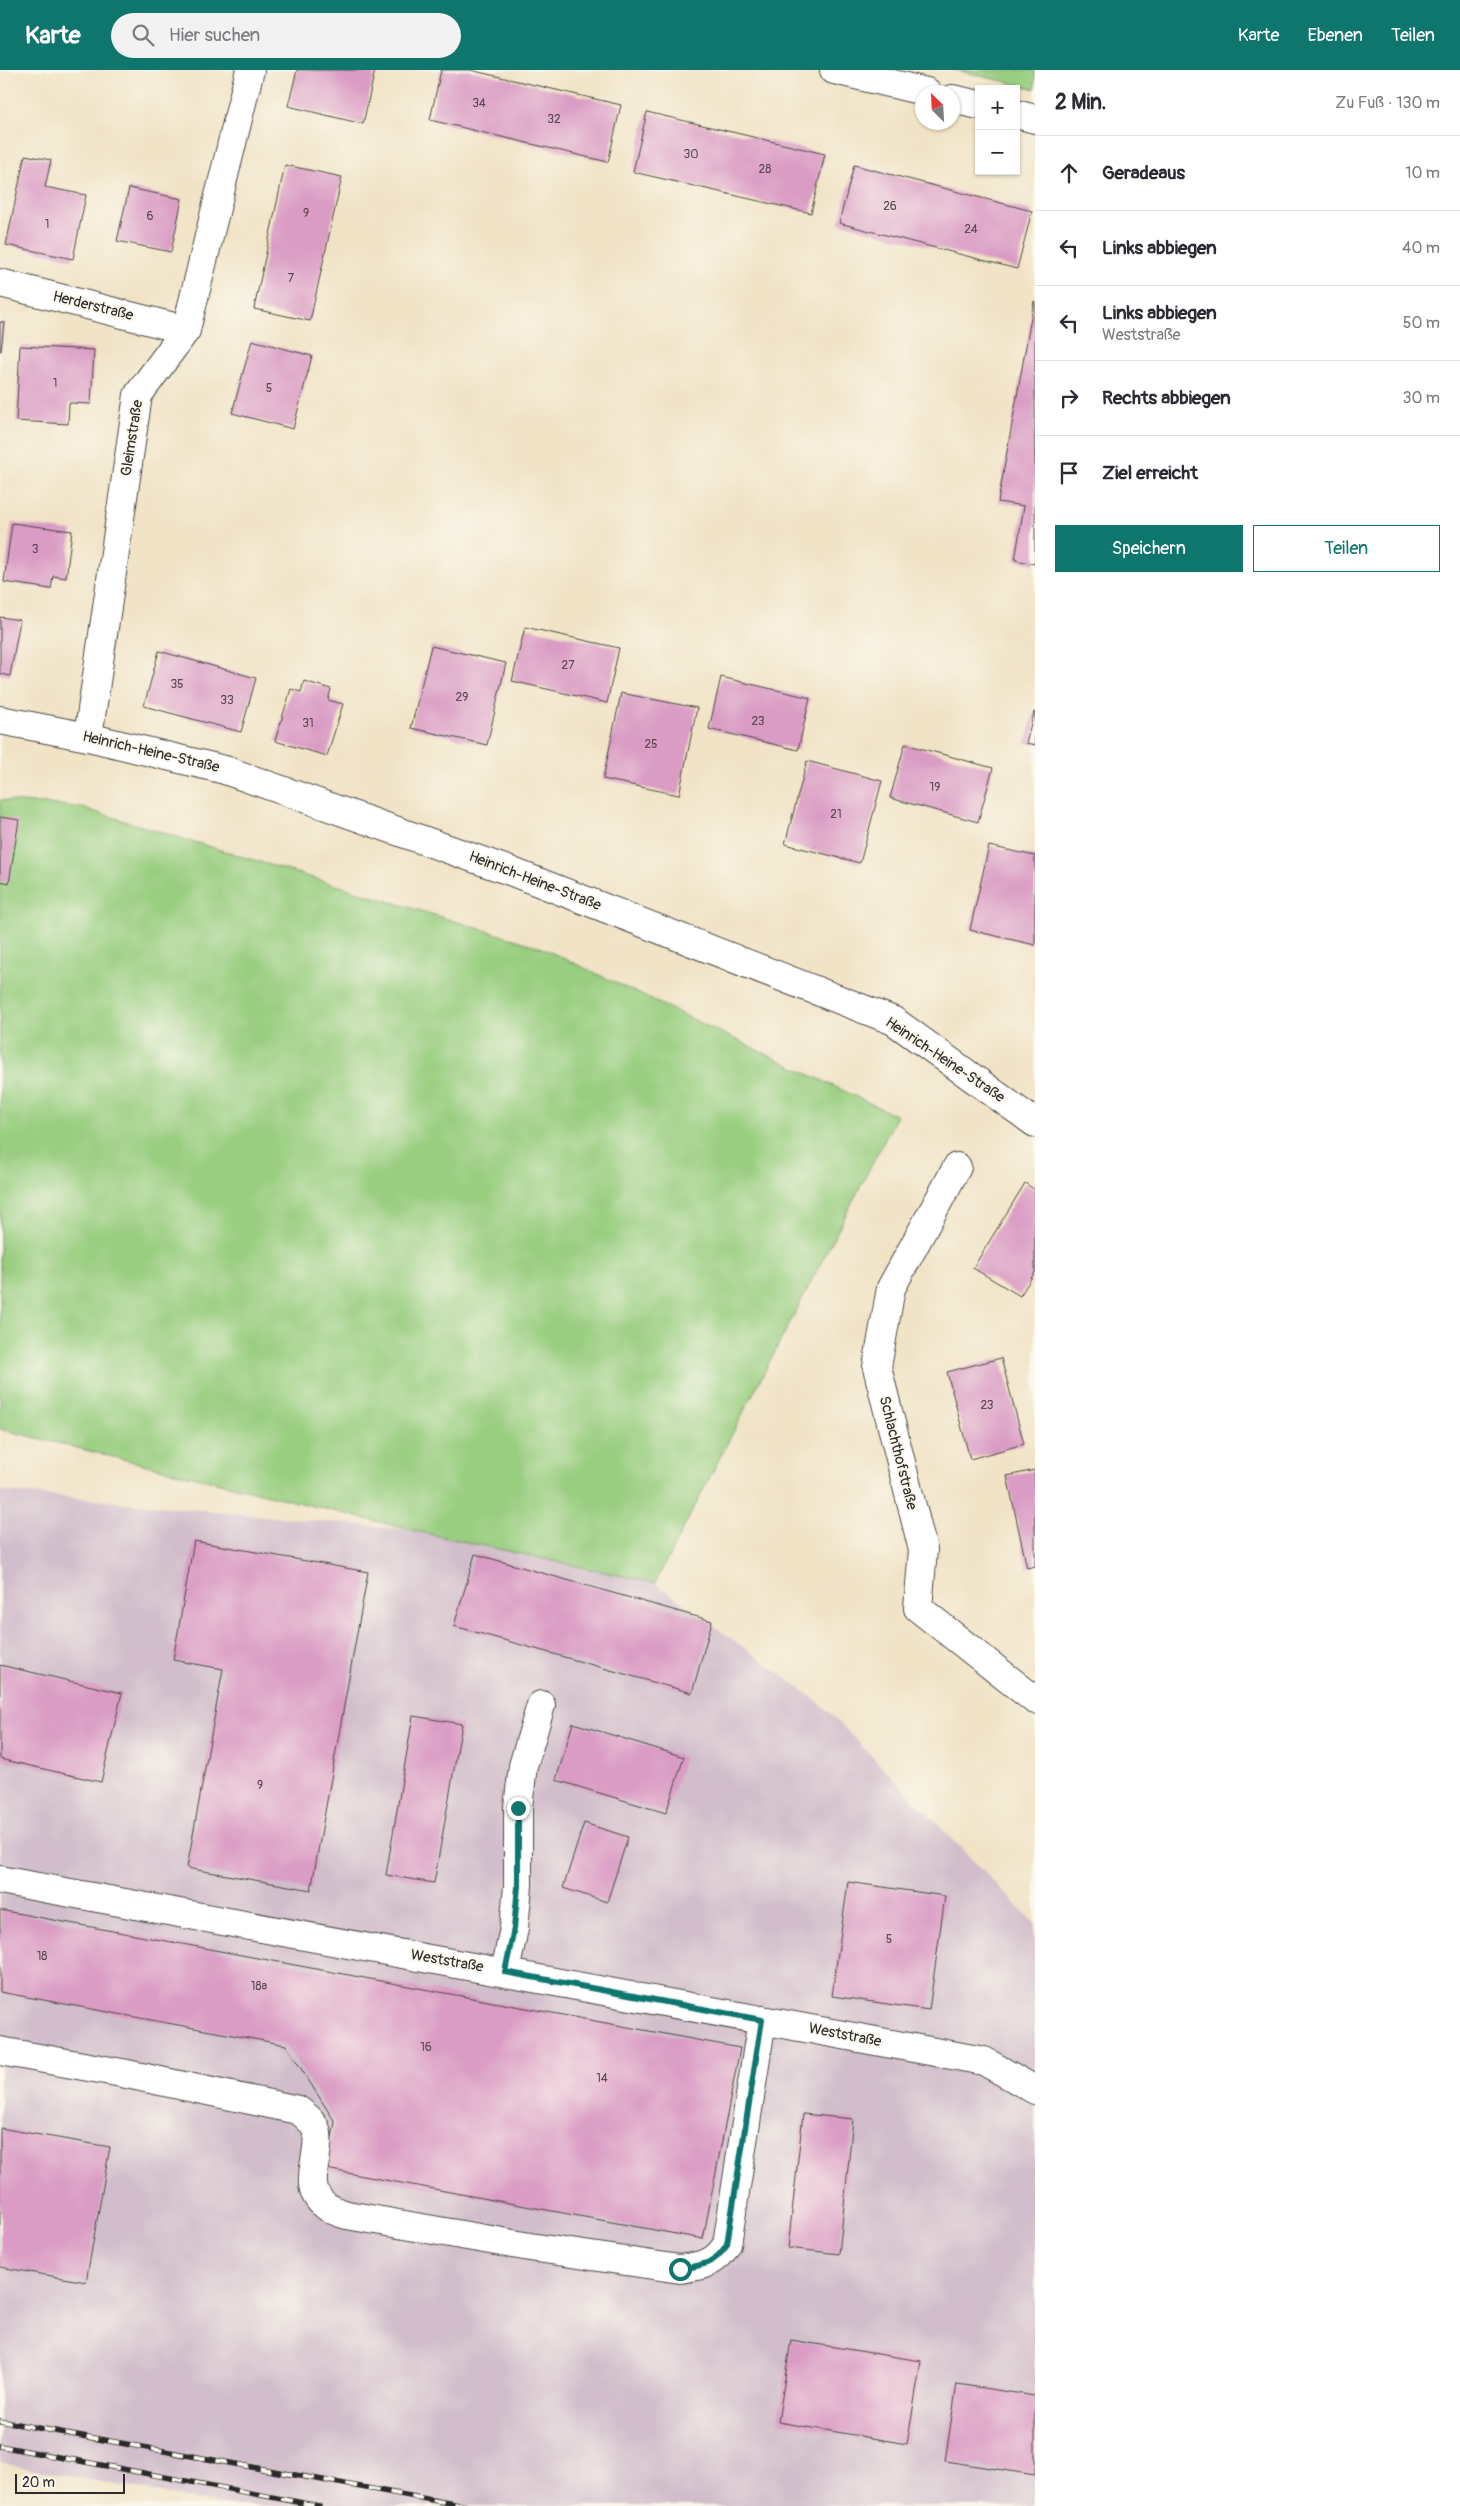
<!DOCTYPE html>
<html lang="de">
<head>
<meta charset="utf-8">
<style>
	:root { --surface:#fff; --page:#f2f2f3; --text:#2b2b33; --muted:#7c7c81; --line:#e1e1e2; --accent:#0f766e }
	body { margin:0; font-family:Pangolin,sans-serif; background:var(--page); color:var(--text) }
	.controls { position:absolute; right:15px; top:15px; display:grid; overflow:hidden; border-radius:0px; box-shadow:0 1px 4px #0004 }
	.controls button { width:45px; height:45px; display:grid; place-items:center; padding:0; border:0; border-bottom:1px solid var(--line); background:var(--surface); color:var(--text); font:25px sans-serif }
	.compass { position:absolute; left:915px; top:15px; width:45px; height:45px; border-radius:50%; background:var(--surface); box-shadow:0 1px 4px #0004; rotate:336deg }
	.scale { position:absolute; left:15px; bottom:12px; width:110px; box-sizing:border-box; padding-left:5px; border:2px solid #2b2b2b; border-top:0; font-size:14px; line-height:18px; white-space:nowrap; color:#2b2b2b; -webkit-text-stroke:4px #fbf7ec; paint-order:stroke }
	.stop { position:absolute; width:15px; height:15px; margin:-11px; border:4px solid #0f766e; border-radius:50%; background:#fff }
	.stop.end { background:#0f766e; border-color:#fff; box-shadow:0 1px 5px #0008 }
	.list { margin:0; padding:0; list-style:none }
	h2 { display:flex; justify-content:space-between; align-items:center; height:65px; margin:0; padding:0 20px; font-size:21px }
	h2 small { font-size:16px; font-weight:400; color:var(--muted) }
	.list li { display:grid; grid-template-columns:32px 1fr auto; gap:15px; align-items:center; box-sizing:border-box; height:75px; padding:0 20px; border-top:1px solid var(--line) }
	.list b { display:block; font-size:19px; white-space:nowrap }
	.list p { margin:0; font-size:16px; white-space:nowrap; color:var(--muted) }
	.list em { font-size:16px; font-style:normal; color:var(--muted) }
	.actions { display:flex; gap:10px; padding:15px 20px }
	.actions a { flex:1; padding:11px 0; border:1px solid var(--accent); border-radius:0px; text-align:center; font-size:18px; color:var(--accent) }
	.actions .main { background:var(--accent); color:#fff }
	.icon { flex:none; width:28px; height:28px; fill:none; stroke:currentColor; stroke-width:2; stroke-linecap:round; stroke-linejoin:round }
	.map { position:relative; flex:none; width:1035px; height:2436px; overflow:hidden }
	header { display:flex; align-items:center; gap:30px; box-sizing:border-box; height:70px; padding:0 25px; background:var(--accent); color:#fff }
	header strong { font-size:24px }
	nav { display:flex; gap:28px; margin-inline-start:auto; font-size:18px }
	.search { width:350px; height:45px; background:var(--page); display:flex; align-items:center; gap:12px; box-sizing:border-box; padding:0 18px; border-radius:28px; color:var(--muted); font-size:19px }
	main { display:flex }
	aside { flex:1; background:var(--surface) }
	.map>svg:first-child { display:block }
</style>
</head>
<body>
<header>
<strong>Karte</strong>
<div class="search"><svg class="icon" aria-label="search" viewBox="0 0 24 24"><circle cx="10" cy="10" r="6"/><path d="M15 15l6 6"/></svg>Hier suchen</div>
<nav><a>Karte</a><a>Ebenen</a><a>Teilen</a></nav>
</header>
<main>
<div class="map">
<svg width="1035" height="2436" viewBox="0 0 1035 2436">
	<rect width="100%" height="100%" fill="#fbf7ec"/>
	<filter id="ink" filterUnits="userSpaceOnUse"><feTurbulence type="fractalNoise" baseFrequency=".02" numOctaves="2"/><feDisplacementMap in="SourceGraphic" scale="10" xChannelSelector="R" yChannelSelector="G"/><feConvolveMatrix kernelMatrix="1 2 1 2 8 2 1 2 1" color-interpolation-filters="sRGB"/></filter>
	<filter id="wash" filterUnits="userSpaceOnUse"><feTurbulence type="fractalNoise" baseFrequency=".0096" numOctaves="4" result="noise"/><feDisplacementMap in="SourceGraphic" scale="20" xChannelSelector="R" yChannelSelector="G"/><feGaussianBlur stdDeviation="1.12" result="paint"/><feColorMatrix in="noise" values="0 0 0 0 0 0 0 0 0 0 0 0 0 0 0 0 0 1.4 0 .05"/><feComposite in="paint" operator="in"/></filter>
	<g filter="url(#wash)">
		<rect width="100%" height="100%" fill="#f1e3c6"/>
		<path fill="#d1bdcb" d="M0,1421L411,1460L655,1513L820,1633L1035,1854V2436H229L0,2393Z"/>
		<g fill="#99ce80" stroke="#627c56">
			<path d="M956,0H1035V19Z"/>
			<path d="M0,730L79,737L540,877L897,1046L655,1513L411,1460L0,1359Z"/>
		</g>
		<g id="blocks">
			<g fill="#da9bc4">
				<path d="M297,0H375L363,54L288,36Z"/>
				<path d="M441,0H470L621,35L608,92L430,50Z"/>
				<path d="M647,42L825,84L811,143L633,102Z"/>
				<path d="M25,85L51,90L45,117L86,125L73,189L6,175Z"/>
				<path d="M285,95L342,107L310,251L254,239Z"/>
				<path d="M854,95L1032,141L1017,199L839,153Z"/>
				<path d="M129,118L182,129L171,182L117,171Z"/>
				<path d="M1034,231L1035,232V494L1015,490L1024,436L998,432Z"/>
				<path d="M0,252H4L1,281H0Z"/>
				<path d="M252,270L312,286L293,359L232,343Z"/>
				<path d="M20,276L94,280L91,334L69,333L68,354L16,351Z"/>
				<path d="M12,453L72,461L66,508L53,506L51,519L4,512Z"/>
				<path d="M0,547L20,550L10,606L0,604Z"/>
				<path d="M525,557L619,578L607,633L512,611Z"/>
				<path d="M431,576L506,593L487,675L411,658Z"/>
				<path d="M159,581L256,608L241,662L144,636Z"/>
				<path d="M721,607L810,628L798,680L709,659Z"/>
				<path d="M304,611L331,619L328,630L343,634L327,686L275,671L291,619L301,622Z"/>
				<path d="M621,623L697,638L679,725L603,709Z"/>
				<path d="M1034,642H1035V675L1026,673Z"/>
				<path d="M905,674L993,698L978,752L890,728Z"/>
				<path d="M807,691L882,711L860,793L785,774Z"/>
				<path d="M0,747L19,750L9,813L0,811Z"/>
				<path d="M989,776L1035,786V875L970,860Z"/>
				<path d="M1025,1113L1035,1120V1202L1020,1226L973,1198Z"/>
				<path d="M1001,1288L1024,1374L970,1389L947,1302Z"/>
				<path d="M1035,1400V1496L1027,1498L1007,1406Z"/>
				<path d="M194,1471L368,1502L311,1820L187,1798L223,1599L173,1590Z"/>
				<path d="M475,1484L712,1551L692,1623L454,1556Z"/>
				<path d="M0,1595L122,1623L101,1712L0,1689Z"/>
				<path d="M413,1646L462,1654L434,1813L386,1805Z"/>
				<path d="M573,1653L684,1687L666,1743L556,1710Z"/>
				<path d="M584,1753L628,1767L607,1832L563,1818Z"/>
				<path d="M848,1812L945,1826L929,1940L832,1926Z"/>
				<path d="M0,1840L740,1978L703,2169L326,2099L335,2052L286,1975L0,1922Z"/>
				<path d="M803,2044L853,2049L839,2184L788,2178Z"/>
				<path d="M0,2058L110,2077L86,2212L0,2197Z"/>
				<path d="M791,2270L921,2291L907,2374L778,2352Z"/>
				<path d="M957,2314L1035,2326V2405L945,2391Z"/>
			</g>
		</g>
	</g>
	<g filter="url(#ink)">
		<use href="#blocks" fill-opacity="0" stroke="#494742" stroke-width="1"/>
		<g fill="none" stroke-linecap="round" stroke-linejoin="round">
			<g stroke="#494742" stroke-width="30">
				<g id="minor">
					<path d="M834,0L927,22"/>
					<path d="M952,29L979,35"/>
					<path d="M1016,44L1035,49"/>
					<path d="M0,213L186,260"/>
					<path d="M0,650L88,667L225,700L510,801L894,951L1035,1053"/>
					<path d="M88,667L138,325L186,260L250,0"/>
					<path d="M957,1097L891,1218L877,1297L923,1480L918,1538L1035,1630"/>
					<path d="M0,1810L984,1991L1035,2020"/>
					<path d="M505,1902L514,1858L518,1816V1737L523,1696L541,1635"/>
					<path d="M0,1981L122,2003L298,2040C306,2046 315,2052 317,2063C321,2088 300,2117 326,2136C331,2140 340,2143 347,2145L530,2177L680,2199C701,2196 716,2194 727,2174L762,1950"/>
				</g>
			</g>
			<use href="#minor" stroke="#fff" stroke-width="28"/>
			<g stroke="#2b2b2b" stroke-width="5.5">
				<g id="rail">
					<path d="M0,2351L465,2436"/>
					<path d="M0,2376L319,2436"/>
				</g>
			</g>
			<use href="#rail" stroke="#fbf7ec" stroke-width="4" stroke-dasharray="11" stroke-linecap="butt"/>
		</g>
	</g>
	<g fill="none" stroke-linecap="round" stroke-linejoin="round" filter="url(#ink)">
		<path stroke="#0f766e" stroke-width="6" d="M518,1738V1816L514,1858L505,1902L762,1950L727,2174C716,2194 701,2196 680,2199"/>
	</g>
	<g text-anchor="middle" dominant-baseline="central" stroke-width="4" stroke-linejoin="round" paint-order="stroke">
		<g font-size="12" fill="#574751">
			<text x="479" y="33">34</text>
			<text x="554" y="49">32</text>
			<text x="691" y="84">30</text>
			<text x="765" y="99">28</text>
			<text x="890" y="136">26</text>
			<text x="306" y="143">9</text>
			<text x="150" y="146">6</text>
			<text x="47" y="154">1</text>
			<text x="971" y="159">24</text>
			<text x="291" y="208">7</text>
			<text x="55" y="313">1</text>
			<text x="269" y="318">5</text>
			<text x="35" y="479">3</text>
			<text x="568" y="595">27</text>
			<text x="177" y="614">35</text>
			<text x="462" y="627">29</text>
			<text x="227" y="630">33</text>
			<text x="758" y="651">23</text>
			<text x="308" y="653">31</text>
			<text x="651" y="674">25</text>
			<text x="935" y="717">19</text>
			<text x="836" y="744">21</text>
			<text x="987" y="1335">23</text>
			<text x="260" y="1715">9</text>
			<text x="889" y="1869">5</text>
			<text x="42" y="1886">18</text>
			<text x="259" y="1916">18a</text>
			<text x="426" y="1977">16</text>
			<text x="602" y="2008">14</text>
		</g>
		<g font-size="15" fill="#2b2b2b" stroke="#fbf7ec">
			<text transform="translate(93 236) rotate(14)">Herderstraße</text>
			<text transform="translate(132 368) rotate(-81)">Gleimstraße</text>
			<text transform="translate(151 682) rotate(13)">Heinrich-Heine-Straße</text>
			<text transform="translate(535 811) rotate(21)">Heinrich-Heine-Straße</text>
			<text transform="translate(945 990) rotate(34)">Heinrich-Heine-Straße</text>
			<text transform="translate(898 1383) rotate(76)">Schlachthofstraße</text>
			<text transform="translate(447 1891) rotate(10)">Weststraße</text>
			<text transform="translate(845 1965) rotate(11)">Weststraße</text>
		</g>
	</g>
</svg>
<div class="controls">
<button>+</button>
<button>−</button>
</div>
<svg class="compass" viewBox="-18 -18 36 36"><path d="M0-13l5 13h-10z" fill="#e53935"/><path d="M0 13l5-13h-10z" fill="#7c7c81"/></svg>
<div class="scale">20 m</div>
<div class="stop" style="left:680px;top:2199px"></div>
<div class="stop end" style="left:518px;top:1738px"></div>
</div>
<aside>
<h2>2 Min.<small>Zu Fuß · 130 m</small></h2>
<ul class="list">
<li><svg class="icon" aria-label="ahead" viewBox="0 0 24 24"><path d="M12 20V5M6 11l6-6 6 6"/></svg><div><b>Geradeaus</b></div><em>10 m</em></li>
<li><svg class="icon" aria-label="left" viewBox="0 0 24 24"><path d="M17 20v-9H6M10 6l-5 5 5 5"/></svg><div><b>Links abbiegen</b></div><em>40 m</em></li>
<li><svg class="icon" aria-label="left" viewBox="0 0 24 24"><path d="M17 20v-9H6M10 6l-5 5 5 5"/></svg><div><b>Links abbiegen</b><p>Weststraße</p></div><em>50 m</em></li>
<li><svg class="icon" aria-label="right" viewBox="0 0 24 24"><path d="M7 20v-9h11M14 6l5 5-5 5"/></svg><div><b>Rechts abbiegen</b></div><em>30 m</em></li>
<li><svg class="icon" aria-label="arrive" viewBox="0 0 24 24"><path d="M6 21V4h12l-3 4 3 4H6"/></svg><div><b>Ziel erreicht</b></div></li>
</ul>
<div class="actions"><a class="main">Speichern</a><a>Teilen</a></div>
</aside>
</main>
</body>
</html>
